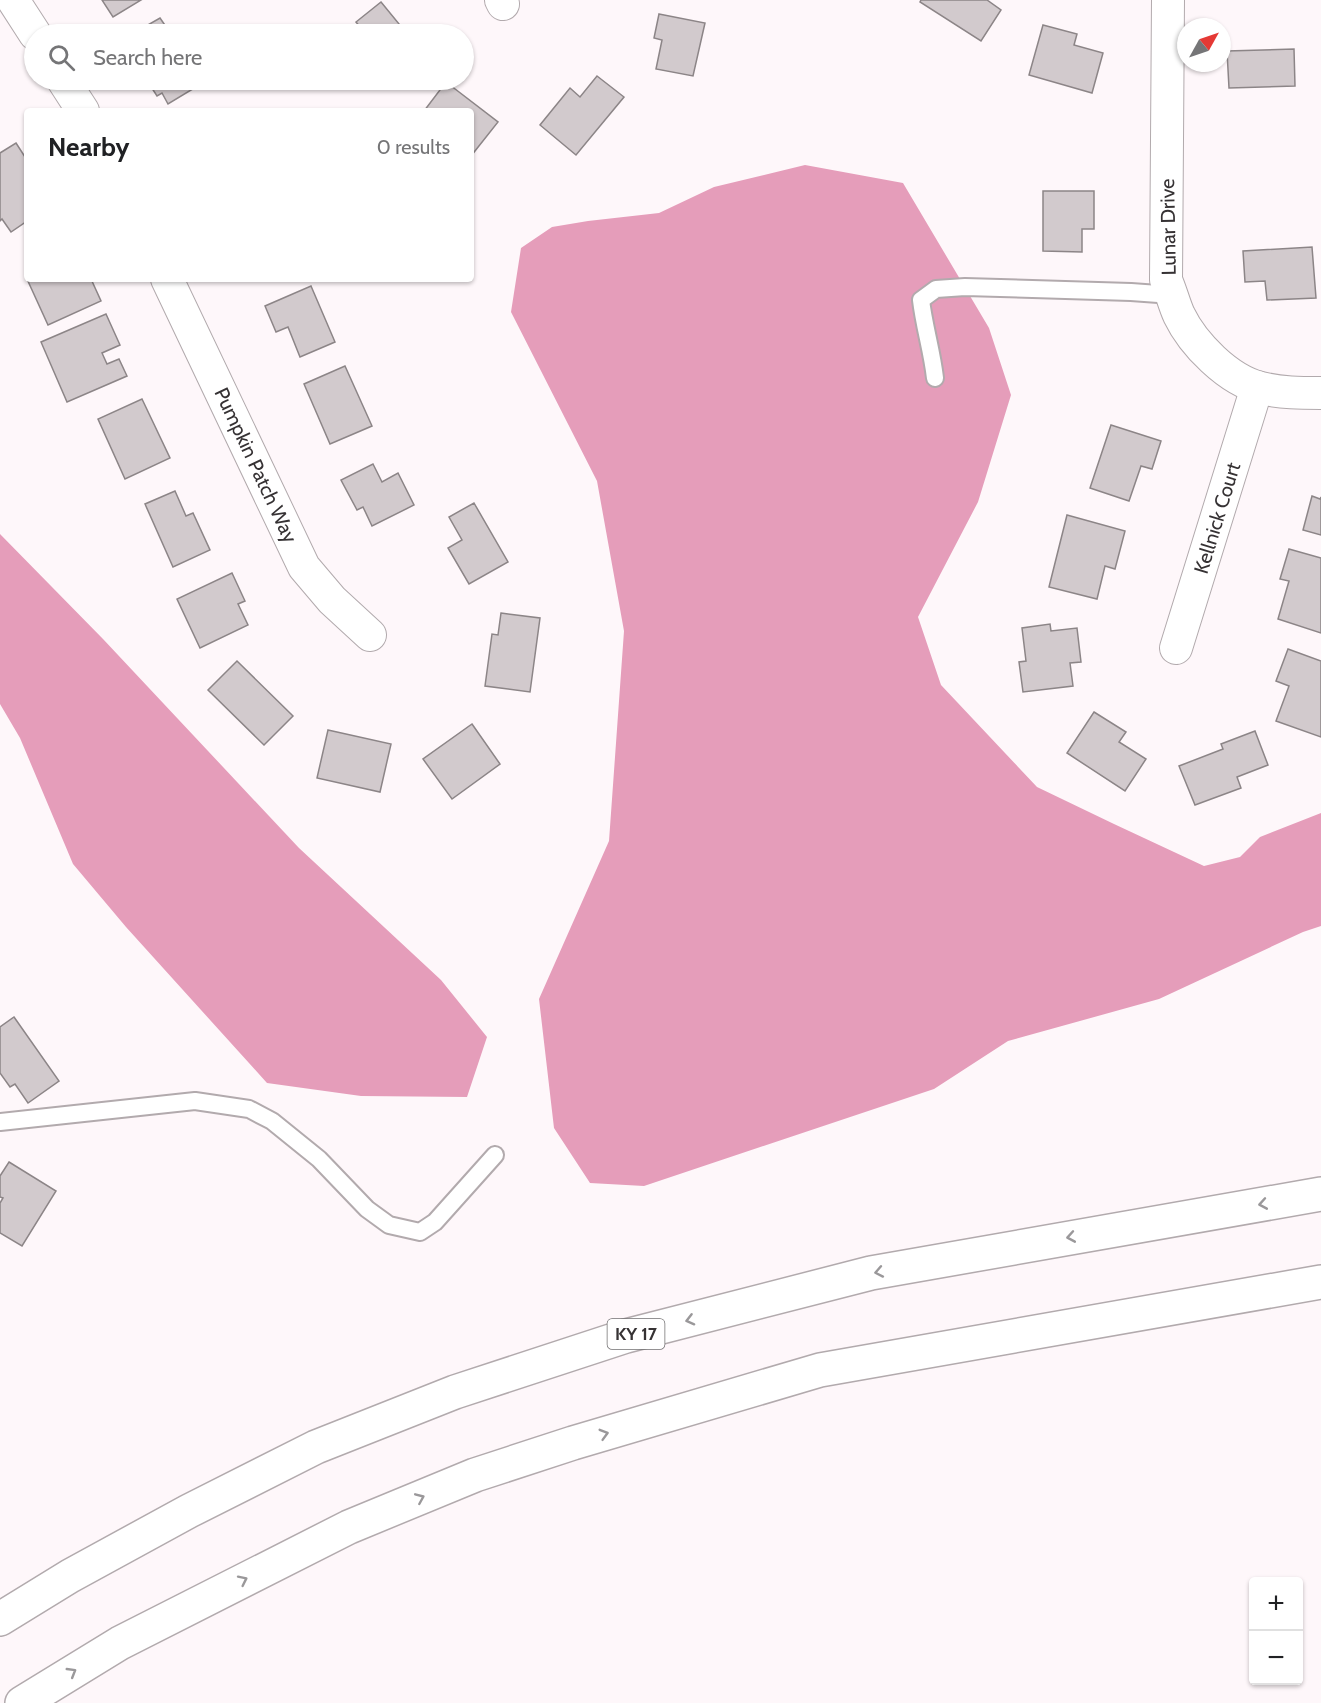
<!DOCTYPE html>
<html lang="en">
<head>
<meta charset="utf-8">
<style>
	:root { --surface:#fff; --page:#f6f6f6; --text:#202124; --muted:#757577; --line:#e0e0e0 }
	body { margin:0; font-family:Cabin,sans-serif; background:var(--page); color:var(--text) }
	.controls { position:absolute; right:18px; bottom:18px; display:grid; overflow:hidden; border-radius:6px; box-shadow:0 2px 4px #0004 }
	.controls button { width:54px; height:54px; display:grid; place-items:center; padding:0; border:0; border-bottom:2px solid var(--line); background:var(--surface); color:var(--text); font:30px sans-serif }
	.compass { position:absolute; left:1177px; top:18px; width:54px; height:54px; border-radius:50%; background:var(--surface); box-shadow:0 2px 4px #0004; rotate:50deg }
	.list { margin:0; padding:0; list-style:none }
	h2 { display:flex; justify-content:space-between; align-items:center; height:78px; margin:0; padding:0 24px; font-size:26px }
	h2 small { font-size:20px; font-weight:400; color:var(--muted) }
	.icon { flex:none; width:33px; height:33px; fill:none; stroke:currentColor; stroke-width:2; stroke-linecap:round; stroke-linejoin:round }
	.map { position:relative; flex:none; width:1321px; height:1703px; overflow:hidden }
	.search { position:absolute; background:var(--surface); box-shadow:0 2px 4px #0004; left:24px; top:24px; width:450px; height:66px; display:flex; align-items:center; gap:15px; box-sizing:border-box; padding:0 21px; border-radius:33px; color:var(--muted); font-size:22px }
	.panel { position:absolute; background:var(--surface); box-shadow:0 2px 4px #0004; left:24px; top:108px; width:450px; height:174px; border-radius:6px }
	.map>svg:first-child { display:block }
</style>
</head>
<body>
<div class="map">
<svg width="1321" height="1703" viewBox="0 0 1321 1703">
	<rect width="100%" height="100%" fill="#fef7fa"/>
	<g fill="#e59dba">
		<path d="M805,165L903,183L989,328L1011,395L978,502L918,617L941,685L1037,787L1114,824L1204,866L1240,857L1260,837L1321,813V926L1303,932L1159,999L1008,1041L934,1089L644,1186L590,1183L554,1128L539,999L609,841L624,631L597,481L511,312L521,248L552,227L588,221L659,213L714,187Z"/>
		<path d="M0,534L103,639L299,848L441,980L487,1037L467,1097L361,1096L267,1083L126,927L73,864L20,738L0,704Z"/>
	</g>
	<g fill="#d2cacd" stroke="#8c8587" stroke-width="1.5">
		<path d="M102,0H141L113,17Z"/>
		<path d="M921,0H987L1001,10L981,41L920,2Z"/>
		<path d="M381,2L404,30L398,34H366L356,22Z"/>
		<path d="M659,14L705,23L693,76L656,69L662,40L654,38Z"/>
		<path d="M160,18L171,34H132Z"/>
		<path d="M1043,25L1077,34L1074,45L1103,53L1092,93L1029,75Z"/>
		<path d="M1294,49L1295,86L1229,88L1227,51Z"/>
		<path d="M597,76L624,97L576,155L540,125L570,88L580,97Z"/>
		<path d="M152,80H198L201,84L168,104L162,93L157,96L148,82Z"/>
		<path d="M446,82L498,122L471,156V111H424Z"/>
		<path d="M16,143L27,160V221L11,232L2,219L0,221V153Z"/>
		<path d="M1043,191H1094V229H1082V252L1043,251Z"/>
		<path d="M1312,247L1316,298L1267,300L1265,281L1245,282L1243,251Z"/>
		<path d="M27,279H91L101,301L48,325Z"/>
		<path d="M311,286L335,342L300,357L288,327L276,332L265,306Z"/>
		<path d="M106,314L120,345L102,353L107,364L119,359L127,376L67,402L41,342Z"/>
		<path d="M345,366L372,426L330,444L304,384Z"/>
		<path d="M142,399L170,458L125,479L98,419Z"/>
		<path d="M1111,425L1161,441L1152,469L1141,466L1129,501L1090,488Z"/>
		<path d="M373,464L382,482L398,473L414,505L372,526L363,507L357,510L341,480Z"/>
		<path d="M175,491L186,516L193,513L210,550L173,567L145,504Z"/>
		<path d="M1312,496L1320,499L1321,497V535L1303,530Z"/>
		<path d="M474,503L508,562L469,584L448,548L462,540L449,517Z"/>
		<path d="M1067,515L1125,531L1115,569L1105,566L1097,599L1049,587Z"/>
		<path d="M1289,549L1321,558V633L1278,619L1289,581L1280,579Z"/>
		<path d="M232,573L245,601L238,604L248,625L200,648L177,599Z"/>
		<path d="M501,613L540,618L530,692L485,686L492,634L498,635Z"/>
		<path d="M1050,624L1051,631L1077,628L1081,662L1070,663L1073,686L1023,692L1019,662L1026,661L1022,628Z"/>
		<path d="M1288,649L1321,661V737L1276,721L1289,686L1276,681Z"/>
		<path d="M237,661L293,716L264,745L208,690Z"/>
		<path d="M1094,712L1126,732L1119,742L1146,759L1125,791L1067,753Z"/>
		<path d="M472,724L500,764L452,799L423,759Z"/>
		<path d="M328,730L391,744L380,792L317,778Z"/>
		<path d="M1255,731L1268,765L1237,777L1241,788L1195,805L1179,766L1223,749L1221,744Z"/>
		<path d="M14,1017L59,1081L28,1103L15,1084L10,1087L0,1073V1027Z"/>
		<path d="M9,1162L56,1191L22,1246L0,1233V1203L3,1198L0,1197V1176Z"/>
	</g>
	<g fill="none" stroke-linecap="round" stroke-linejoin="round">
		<g stroke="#b2aaad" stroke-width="20">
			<g id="service">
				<path d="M935,378C932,351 924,326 921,300L936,289L965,287L1131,292L1172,295"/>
				<path d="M0,1122L195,1101L249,1109L272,1121L319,1159L367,1209L389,1225L420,1232L435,1222L495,1155"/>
			</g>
		</g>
		<g stroke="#b2aaad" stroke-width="34">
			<g id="minor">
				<path d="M13,0L35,34"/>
				<path d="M501,0L503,4"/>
				<path d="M1168,0L1166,280C1171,291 1174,304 1179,315C1193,344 1228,380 1261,388C1281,393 1301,393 1321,393"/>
				<path d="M63,80L83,111"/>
				<path d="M167,279L304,567L332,600L370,635"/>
				<path d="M1176,648L1257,387"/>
			</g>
		</g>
		<g stroke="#b2aaad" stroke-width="36">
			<g id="primary">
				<path d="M0,1619L70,1576L189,1511L316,1447L455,1392L626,1336L871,1273L1321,1194"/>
				<path d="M22,1703L120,1643L349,1527L475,1475L573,1443L820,1370L1321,1282"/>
			</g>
		</g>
		<use href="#service" stroke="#fff" stroke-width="16"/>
		<use href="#minor" stroke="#fff" stroke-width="32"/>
		<use href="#primary" stroke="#fff" stroke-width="33"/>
	</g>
	<defs><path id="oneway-chevron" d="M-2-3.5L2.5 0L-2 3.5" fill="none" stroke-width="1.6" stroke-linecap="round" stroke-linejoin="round" transform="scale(1.5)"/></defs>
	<g stroke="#9a989a">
		<use href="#oneway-chevron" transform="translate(1263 1204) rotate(170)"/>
		<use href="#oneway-chevron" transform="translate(1071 1237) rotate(170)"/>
		<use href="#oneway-chevron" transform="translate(879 1272) rotate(169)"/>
		<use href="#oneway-chevron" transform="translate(690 1320) rotate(166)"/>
		<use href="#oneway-chevron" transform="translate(604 1434) rotate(-16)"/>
		<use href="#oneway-chevron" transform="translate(420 1498) rotate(-23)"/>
		<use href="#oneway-chevron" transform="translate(243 1580) rotate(-26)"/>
		<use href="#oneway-chevron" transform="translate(72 1672) rotate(-31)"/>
	</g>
	<g text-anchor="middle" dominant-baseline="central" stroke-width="6" stroke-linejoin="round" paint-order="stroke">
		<rect fill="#fff" stroke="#727071" stroke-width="1.5" x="607.5" y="1319" width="57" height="30" rx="4.5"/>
		<g font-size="18" font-weight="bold" fill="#363234">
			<text x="636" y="1334">KY 17</text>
		</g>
		<g font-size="20" fill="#363234" stroke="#fff">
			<text transform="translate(1168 227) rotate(-91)">Lunar Drive</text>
			<text transform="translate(256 465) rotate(65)">Pumpkin Patch Way</text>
			<text transform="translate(1217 518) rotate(-73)">Kellnick Court</text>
		</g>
	</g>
</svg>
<div class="controls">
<button>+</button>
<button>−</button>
</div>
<svg class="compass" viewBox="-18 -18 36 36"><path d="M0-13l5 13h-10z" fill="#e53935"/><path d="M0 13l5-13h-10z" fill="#757577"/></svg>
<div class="search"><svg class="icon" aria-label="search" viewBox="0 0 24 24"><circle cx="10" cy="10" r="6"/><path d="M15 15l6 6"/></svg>Search here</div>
<section class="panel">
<h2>Nearby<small>0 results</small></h2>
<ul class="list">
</ul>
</section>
</div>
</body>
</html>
